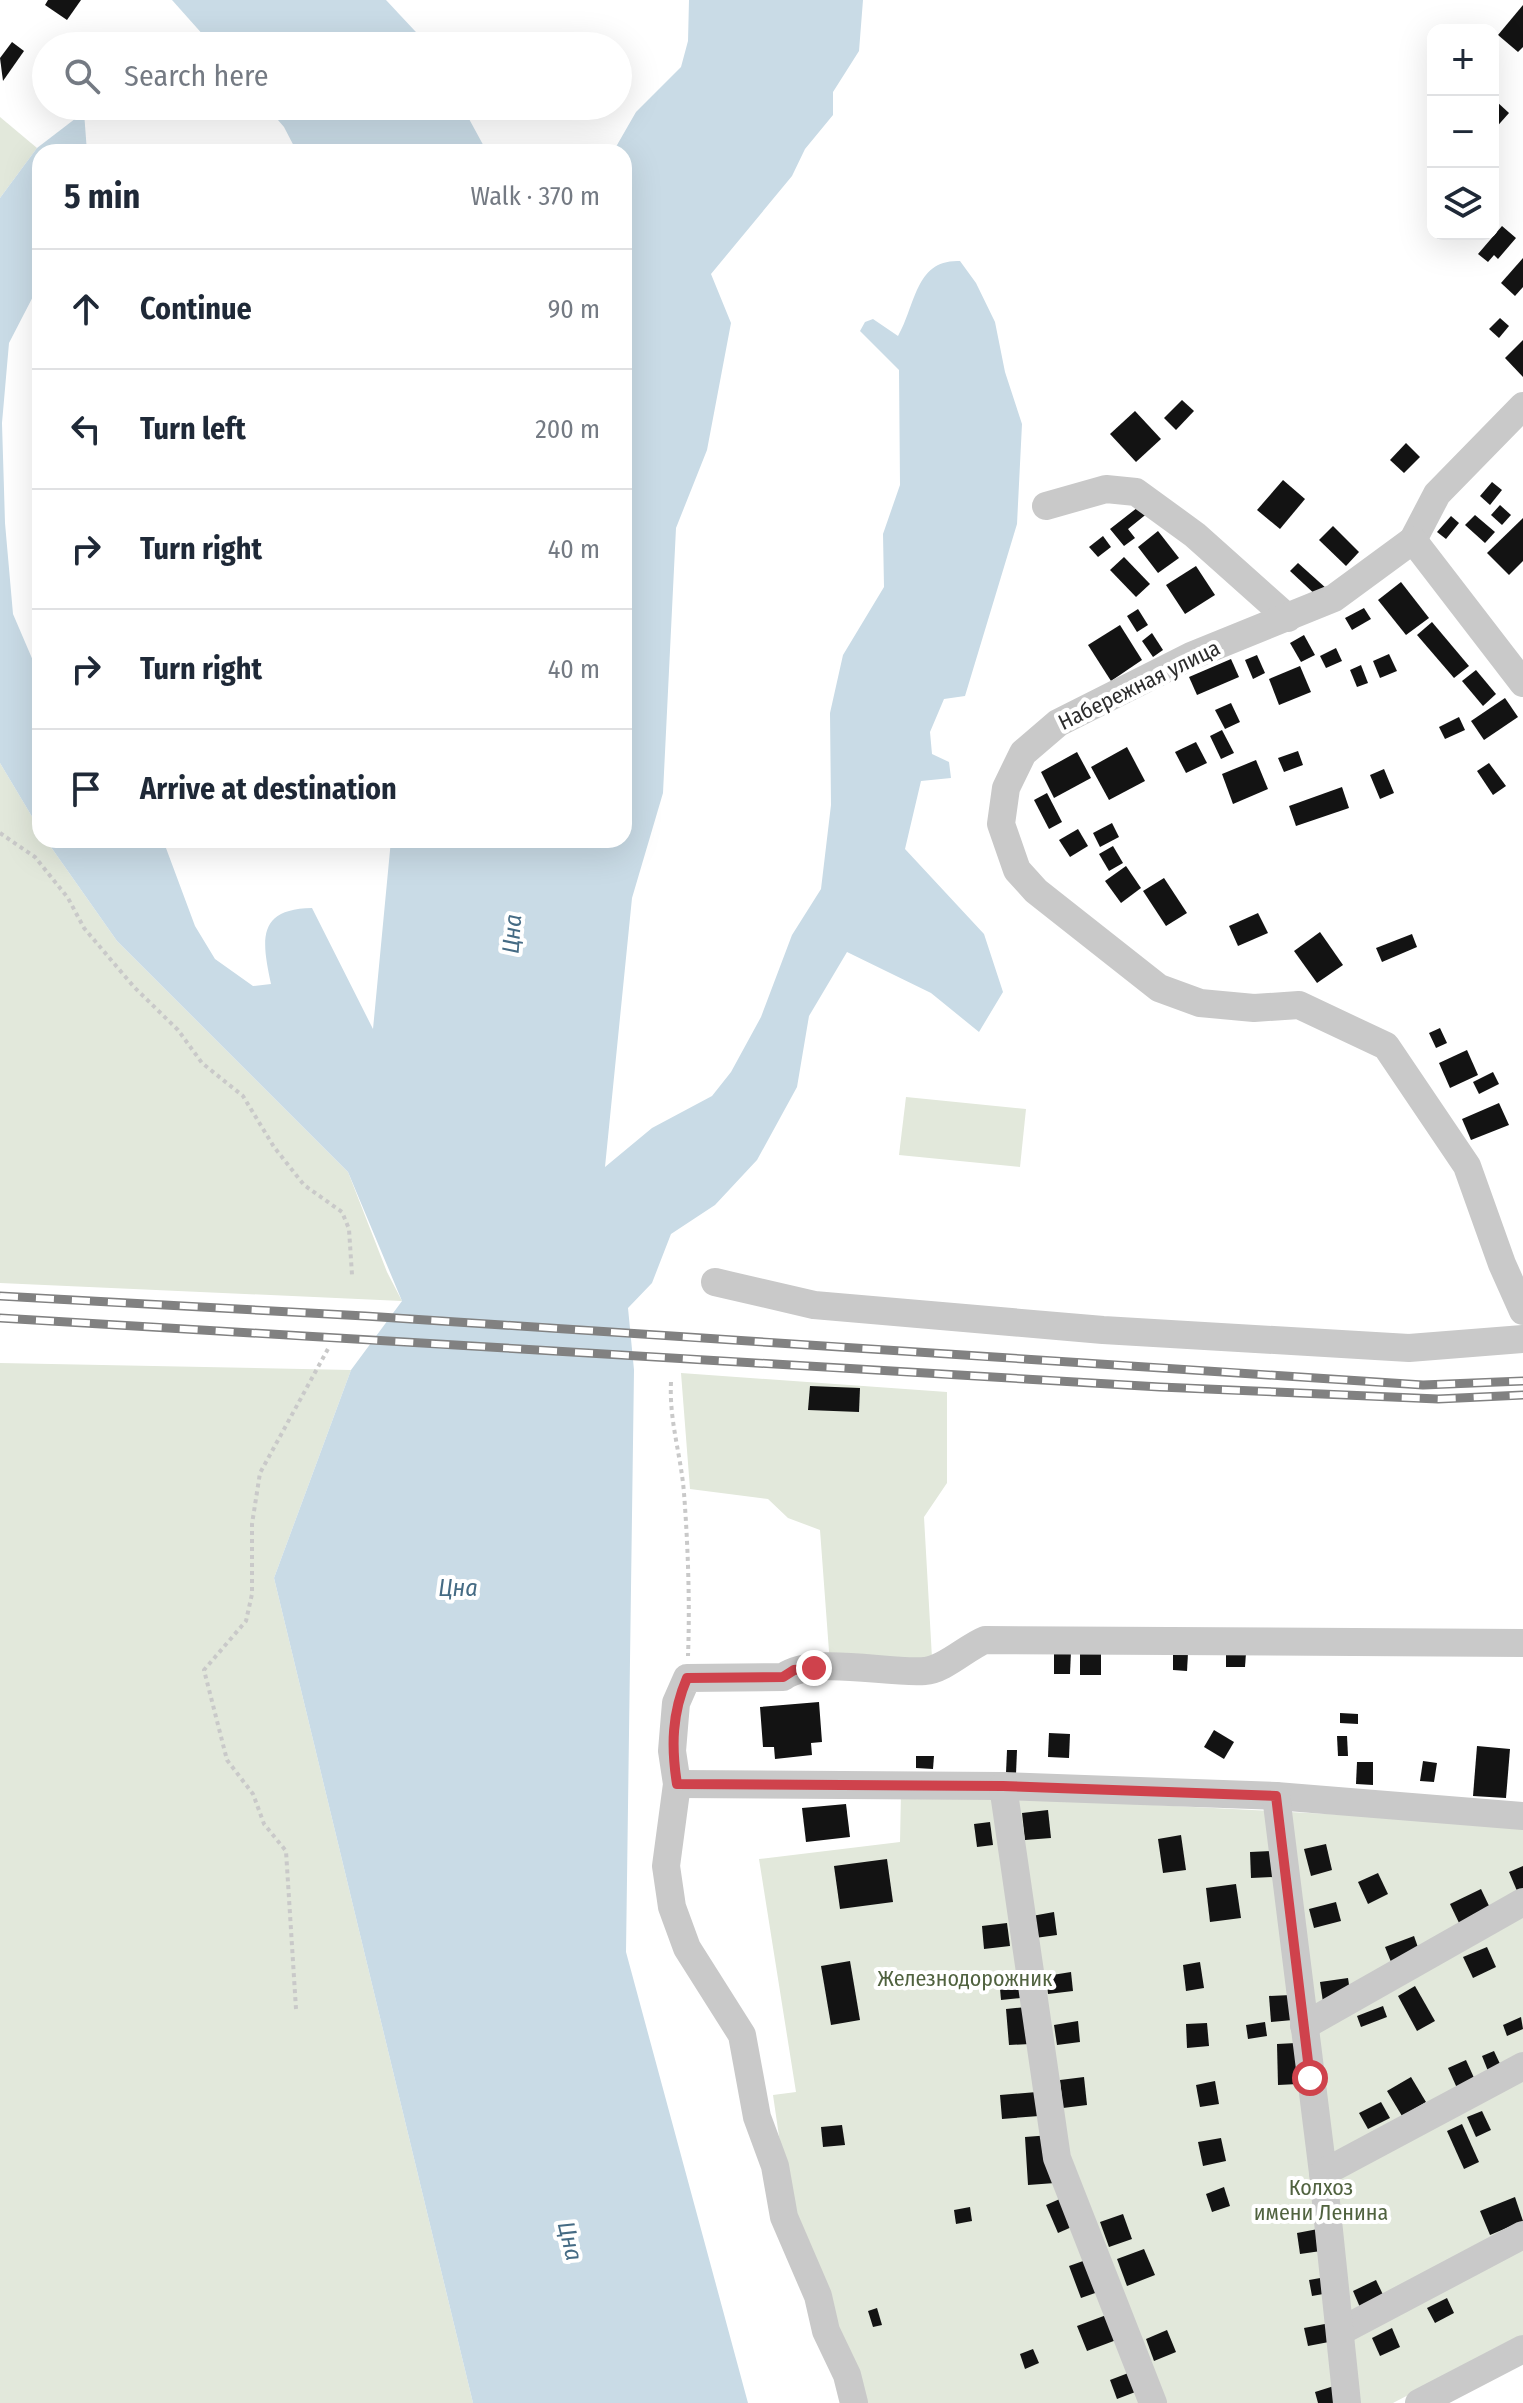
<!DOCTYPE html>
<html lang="en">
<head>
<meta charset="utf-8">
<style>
	:root { --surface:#fff; --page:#f2f2f3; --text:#1f2937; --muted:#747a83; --line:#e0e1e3 }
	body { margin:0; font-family:"Fira Sans Condensed",sans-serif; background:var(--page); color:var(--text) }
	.controls { position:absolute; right:24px; top:24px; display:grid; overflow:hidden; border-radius:16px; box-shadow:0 8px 32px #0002 }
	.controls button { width:72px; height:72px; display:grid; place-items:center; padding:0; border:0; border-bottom:2px solid var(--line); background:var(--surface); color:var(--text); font:40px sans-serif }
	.stop { position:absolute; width:24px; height:24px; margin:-18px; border:6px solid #cf424c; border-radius:50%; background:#fff }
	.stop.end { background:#cf424c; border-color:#fff; box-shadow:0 2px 8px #0008 }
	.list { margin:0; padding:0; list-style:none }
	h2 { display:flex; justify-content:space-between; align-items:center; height:104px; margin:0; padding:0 32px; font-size:34px }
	h2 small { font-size:26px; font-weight:400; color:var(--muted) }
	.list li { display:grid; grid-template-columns:52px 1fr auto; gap:24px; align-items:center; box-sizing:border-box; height:120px; padding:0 32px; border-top:2px solid var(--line) }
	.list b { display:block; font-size:30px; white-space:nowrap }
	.list em { font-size:26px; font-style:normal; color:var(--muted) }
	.icon { flex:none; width:44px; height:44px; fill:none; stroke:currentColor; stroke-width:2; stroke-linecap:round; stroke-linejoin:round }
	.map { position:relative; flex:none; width:1523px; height:2403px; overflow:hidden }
	.search { position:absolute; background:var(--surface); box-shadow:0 8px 32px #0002; left:32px; top:32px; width:600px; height:88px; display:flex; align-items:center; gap:20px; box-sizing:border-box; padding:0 28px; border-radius:44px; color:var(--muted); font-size:30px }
	.panel { position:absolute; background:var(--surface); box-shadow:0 8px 32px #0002; left:32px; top:144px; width:600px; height:704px; border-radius:24px }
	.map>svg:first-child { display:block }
</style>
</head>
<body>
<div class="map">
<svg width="1523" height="2403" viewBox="0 0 1523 2403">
	<rect width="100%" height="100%" fill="#fff"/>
	<g fill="#e2e8db">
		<path d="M0,117L37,148L0,198Z"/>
		<path d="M0,763L40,830V840H46L117,941L348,1172L387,1272L402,1301L0,1283Z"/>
		<path d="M906,1097L1026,1109L1020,1167L899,1155Z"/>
		<path d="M0,1363L351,1370L274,1578L473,2403H0Z"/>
		<path d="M681,1373L947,1392V1483L924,1517L932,1658L830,1665L820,1530L788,1518L768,1499L690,1489Z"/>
		<path d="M901,1792L1523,1824V2335L1393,2403H861L790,2212L773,2095L796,2092L759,1859L900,1842Z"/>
	</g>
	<g fill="#c9dbe6">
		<path d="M172,0H386L429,46H213Z"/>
		<path d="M689,0H863L859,51L833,92V115L805,149L792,176L711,274L731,323L707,450L676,528L663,793L632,898L605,1167L652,1128L712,1096L731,1072L761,1017L792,935L821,889L831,805L830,713L843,655L884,587L883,534L900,485L899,370L860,331L865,322L873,319L898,336C916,305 915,259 960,261L976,283L995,322L1005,372L1022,424L1017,524L965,696L944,699L930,732L932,754L949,762L951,778L921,781L905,849L984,934L1003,992L979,1032L931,993L847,952L809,1016L797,1087L757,1160L715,1205L671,1234L652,1283L628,1308L634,1370L626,1952L748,2403H473L274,1578L351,1370L402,1301L348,1172L117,941L46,840H163L195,926L215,959L253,986L271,984C262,941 256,909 312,908L373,1029L391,840H624V152H613L636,112L681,67L688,41Z"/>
		<path d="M266,106H462L487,152H297L284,127Z"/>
		<path d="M84,112L87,152H40V283L9,343L2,423L5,523L13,614L40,677V830L0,763V198L37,148Z"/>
	</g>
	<g fill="#131313">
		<path d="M48,0H81L67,20L45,5Z"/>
		<path d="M1523,5V47L1518,52L1498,35Z"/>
		<path d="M12,42L24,51L3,81L0,58Z"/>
		<path d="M1496,101L1509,113L1493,131V104Z"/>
		<path d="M1502,226L1516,238L1498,259L1494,255L1488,262L1478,254Z"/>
		<path d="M1523,258V287L1515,296L1501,283Z"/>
		<path d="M1500,318L1509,326L1499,338L1489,329Z"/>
		<path d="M1523,340V377L1505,358Z"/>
		<path d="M1182,400L1194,411L1176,430L1164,418Z"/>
		<path d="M1135,411L1161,439L1136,462L1110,434Z"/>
		<path d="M1406,443L1420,457L1404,473L1390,460Z"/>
		<path d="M1283,480L1305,499L1280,529L1257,510Z"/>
		<path d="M1492,482L1502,490L1490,505L1480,496Z"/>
		<path d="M1142,504L1149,512L1128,529L1135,538L1124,546L1110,529Z"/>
		<path d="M1500,505L1511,515L1502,525L1491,515Z"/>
		<path d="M1475,515L1495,532L1485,543L1465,525Z"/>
		<path d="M1451,516L1459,523L1446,539L1437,532Z"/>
		<path d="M1523,518V561L1509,575L1487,553Z"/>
		<path d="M1333,526L1359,552L1346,566L1319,540Z"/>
		<path d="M1158,531L1179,558L1158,573L1138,547Z"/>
		<path d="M1103,536L1111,547L1098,557L1089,547Z"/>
		<path d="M1124,557L1150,584L1136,597L1110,570Z"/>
		<path d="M1298,563L1327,589L1319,598L1290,571Z"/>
		<path d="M1196,566L1215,595L1185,614L1166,585Z"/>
		<path d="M1401,582L1429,618L1406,635L1378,600Z"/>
		<path d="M1364,608L1371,619L1352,630L1345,618Z"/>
		<path d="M1138,609L1148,625L1137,632L1127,616Z"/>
		<path d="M1432,622L1469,666L1454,678L1417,635Z"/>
		<path d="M1120,625L1142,660L1111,681L1088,645Z"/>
		<path d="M1152,633L1163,650L1153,657L1142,641Z"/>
		<path d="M1304,635L1315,655L1301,662L1290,643Z"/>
		<path d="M1336,648L1342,661L1326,668L1320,656Z"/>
		<path d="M1389,654L1397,671L1380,678L1373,661Z"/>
		<path d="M1257,655L1265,673L1253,679L1245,660Z"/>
		<path d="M1231,659L1239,677L1197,695L1189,677Z"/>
		<path d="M1361,665L1368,683L1357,687L1350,670Z"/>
		<path d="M1300,666L1311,692L1279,705L1269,679Z"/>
		<path d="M1476,670L1496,694L1483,706L1462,681Z"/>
		<path d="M1505,698L1518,717L1484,740L1471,721Z"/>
		<path d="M1231,703L1240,722L1225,729L1215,710Z"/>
		<path d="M1459,717L1465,730L1445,739L1439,727Z"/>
		<path d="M1222,730L1234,753L1221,759L1210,736Z"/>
		<path d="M1196,742L1207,763L1186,773L1175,752Z"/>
		<path d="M1127,747L1145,781L1109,800L1091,767Z"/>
		<path d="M1298,751L1303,765L1284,772L1278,758Z"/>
		<path d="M1077,752L1091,778L1054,798L1041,772Z"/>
		<path d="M1256,760L1268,789L1233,804L1222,774Z"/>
		<path d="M1489,763L1506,786L1493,795L1477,771Z"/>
		<path d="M1384,769L1394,793L1380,799L1370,775Z"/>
		<path d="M1342,787L1349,808L1296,826L1289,806Z"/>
		<path d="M1047,793L1062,822L1049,829L1034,800Z"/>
		<path d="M1112,823L1119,837L1100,847L1093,833Z"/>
		<path d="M1078,829L1088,846L1070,857L1059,840Z"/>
		<path d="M1113,846L1123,863L1109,871L1099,854Z"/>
		<path d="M1126,866L1141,888L1121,903L1105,881Z"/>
		<path d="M1164,878L1187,913L1166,926L1143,891Z"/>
		<path d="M1258,913L1268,933L1238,946L1229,926Z"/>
		<path d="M1320,932L1343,965L1317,983L1294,951Z"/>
		<path d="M1412,934L1417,947L1382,962L1376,948Z"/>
		<path d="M1440,1028L1447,1043L1436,1048L1429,1033Z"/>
		<path d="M1467,1050L1478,1075L1450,1088L1439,1063Z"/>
		<path d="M1493,1072L1499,1084L1479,1094L1473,1082Z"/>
		<path d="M1499,1103L1509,1125L1471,1140L1462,1119Z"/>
		<path d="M810,1386L860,1388L859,1412L808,1410Z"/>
		<path d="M1054,1651H1071L1070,1674H1054Z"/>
		<rect x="1080" y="1652" width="21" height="23"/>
		<path d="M1226,1652L1246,1653L1245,1667H1226Z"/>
		<path d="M1173,1653H1188L1187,1671L1173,1670Z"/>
		<path d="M819,1702L822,1742L811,1743L812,1755L775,1759L774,1747H763L760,1707Z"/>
		<path d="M1340,1713L1358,1714V1724L1340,1723Z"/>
		<path d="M1214,1730L1234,1742L1224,1759L1204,1747Z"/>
		<path d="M1049,1733L1070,1734L1069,1758L1048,1757Z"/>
		<path d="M1337,1736H1347L1348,1756H1338Z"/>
		<path d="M1477,1746L1510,1749L1506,1798L1473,1796Z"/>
		<path d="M1007,1750H1017L1016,1774L1006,1773Z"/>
		<path d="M916,1756H934L933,1769L916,1768Z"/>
		<path d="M1423,1761L1437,1763L1434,1782L1420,1781Z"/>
		<path d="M1357,1762H1373V1785L1356,1784Z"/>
		<path d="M846,1804L850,1837L806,1842L802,1808Z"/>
		<path d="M1048,1810L1051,1838L1025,1840L1022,1813Z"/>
		<path d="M990,1822L993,1845L977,1847L974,1824Z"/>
		<path d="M1181,1835L1186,1870L1163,1873L1158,1839Z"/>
		<path d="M1326,1844L1332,1870L1311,1876L1304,1849Z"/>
		<path d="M1271,1851L1273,1877L1251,1878L1250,1852Z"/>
		<path d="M887,1859L893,1902L840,1909L834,1866Z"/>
		<path d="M1523,1866V1897L1520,1898L1509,1872Z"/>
		<path d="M1378,1873L1388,1894L1368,1904L1358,1882Z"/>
		<path d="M1236,1884L1241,1918L1210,1922L1206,1888Z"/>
		<path d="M1481,1889L1491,1910L1460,1925L1450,1904Z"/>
		<path d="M1336,1902L1341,1921L1314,1928L1309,1909Z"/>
		<path d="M1054,1912L1057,1935L1035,1938L1032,1916Z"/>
		<path d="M1007,1923L1010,1946L984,1949L982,1926Z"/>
		<path d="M1414,1936L1421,1956L1393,1967L1385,1947Z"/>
		<path d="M1487,1947L1496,1967L1473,1978L1463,1957Z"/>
		<path d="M850,1961L860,2020L831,2025L821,1966Z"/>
		<path d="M1200,1962L1204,1988L1186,1991L1183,1965Z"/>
		<path d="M1071,1972L1073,1991L1048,1994L1046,1976Z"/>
		<path d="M1019,1975L1021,1998L1001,2000L999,1977Z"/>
		<path d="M1348,1978L1351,1998L1323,2002L1320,1982Z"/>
		<path d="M1415,1986L1435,2021L1417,2031L1398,1996Z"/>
		<path d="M1291,1995L1293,2020L1271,2022L1269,1996Z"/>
		<path d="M1383,2006L1387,2017L1361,2027L1357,2016Z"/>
		<path d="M1027,2007L1030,2044L1009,2045L1006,2009Z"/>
		<path d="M1521,2017L1523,2029L1507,2036L1503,2025Z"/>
		<path d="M1078,2021L1080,2042L1057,2045L1054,2025Z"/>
		<path d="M1265,2022L1267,2036L1248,2039L1246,2025Z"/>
		<path d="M1207,2023L1209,2046L1187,2048L1186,2024Z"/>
		<path d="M1296,2043L1298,2084L1278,2085L1277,2044Z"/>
		<path d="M1494,2051L1501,2066L1488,2071L1482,2056Z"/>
		<path d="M1466,2060L1475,2080L1457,2088L1448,2068Z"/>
		<path d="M1084,2077L1087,2105L1063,2108L1060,2080Z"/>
		<path d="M1411,2077L1426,2102L1402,2116L1387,2091Z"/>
		<path d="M1215,2081L1219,2104L1200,2107L1196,2085Z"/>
		<path d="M1037,2092L1039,2116L1002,2119L1000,2095Z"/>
		<path d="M1381,2102L1390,2118L1368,2129L1359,2113Z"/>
		<path d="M1482,2111L1491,2130L1476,2137L1467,2117Z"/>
		<path d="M1462,2124L1479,2162L1464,2169L1447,2131Z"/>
		<path d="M842,2125L845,2145L823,2147L821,2127Z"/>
		<path d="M1051,2135L1055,2183L1028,2185L1025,2137Z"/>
		<path d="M1221,2138L1226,2161L1203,2166L1198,2142Z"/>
		<path d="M1224,2187L1230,2206L1212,2212L1206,2194Z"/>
		<path d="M1515,2197L1523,2221L1490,2235L1480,2211Z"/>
		<path d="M1062,2198L1074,2226L1058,2233L1046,2205Z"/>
		<path d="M970,2207L972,2221L956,2224L954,2210Z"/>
		<path d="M1123,2214L1132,2239L1109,2247L1100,2222Z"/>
		<path d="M1318,2229L1321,2251L1300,2254L1297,2233Z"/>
		<path d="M1144,2249L1155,2275L1127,2286L1117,2259Z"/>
		<path d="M1086,2260L1098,2292L1081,2298L1069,2266Z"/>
		<path d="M1326,2277L1329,2293L1312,2296L1309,2280Z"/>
		<path d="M1376,2280L1386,2301L1362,2312L1353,2291Z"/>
		<path d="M1447,2298L1454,2313L1435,2323L1427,2308Z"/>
		<path d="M877,2308L882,2325L873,2327L868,2311Z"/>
		<path d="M1109,2314L1119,2339L1087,2351L1077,2326Z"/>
		<path d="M1330,2323L1334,2341L1308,2346L1304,2328Z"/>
		<path d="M1392,2328L1400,2347L1380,2356L1372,2338Z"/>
		<path d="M1167,2330L1176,2352L1154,2361L1146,2339Z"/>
		<path d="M1033,2349L1039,2363L1025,2369L1020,2354Z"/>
		<path d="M1131,2372L1138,2391L1117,2399L1110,2380Z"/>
		<path d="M1334,2386L1340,2403H1318L1315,2392Z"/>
	</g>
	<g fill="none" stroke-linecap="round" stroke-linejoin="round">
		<g stroke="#c9c9c9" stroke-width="4" stroke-dasharray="4 4" stroke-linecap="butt">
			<path d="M0,833L35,857L68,898L84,928L134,987L178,1030L202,1063L243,1096L274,1147L304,1185L342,1212L349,1229L352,1275"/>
			<path d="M671,1382C669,1421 681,1455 684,1493C688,1546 690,1603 688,1656"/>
			<path d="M296,2009L286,1851L264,1824L253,1794L227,1760L204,1670L246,1621L252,1594V1524L260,1473L329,1347"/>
		</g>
		<g stroke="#c9c9c9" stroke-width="28">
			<path d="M1046,506L1106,489L1136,492L1195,535L1288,618"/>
			<path d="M1413,540L1437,494L1523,406"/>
			<path d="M1523,683L1413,540L1334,598L1191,656L1058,723L1023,753L1006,788L1001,824L1017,870L1036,891L1159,988L1200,1003L1254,1008L1299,1005L1386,1046L1467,1166L1502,1264L1523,1311"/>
			<path d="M715,1282L814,1305L1103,1330L1409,1348L1523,1339"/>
			<path d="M677,1784L1003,1786L1276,1796L1523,1816"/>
			<path d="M1003,1786L1057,2158L1153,2403"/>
			<path d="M1276,1796L1323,2173"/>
			<path d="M1304,2026L1523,1902"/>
			<path d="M1341,2331L1523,2235"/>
			<path d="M854,2403L847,2375L826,2331L818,2296L784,2217L775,2166L757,2117L742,2035L687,1948L672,1907L666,1866L677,1784L672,1751L676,1703L687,1678L783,1677C816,1655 885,1674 925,1671C944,1670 967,1647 985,1640L1523,1643"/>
			<path d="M1347,2403L1323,2173L1523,2066"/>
			<path d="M1419,2403L1523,2349"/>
		</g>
		<g stroke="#818181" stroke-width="9">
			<g id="rail">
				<path d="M0,1296L365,1316L1423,1385L1523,1381"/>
				<path d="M0,1318L1160,1387L1438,1399L1523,1395"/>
			</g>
		</g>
		<use href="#rail" stroke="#fff" stroke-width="6" stroke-dasharray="18" stroke-linecap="butt"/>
	</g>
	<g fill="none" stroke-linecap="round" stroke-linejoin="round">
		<path stroke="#cf424c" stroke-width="10" d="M814,1668L794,1670L783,1677L687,1678C672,1713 671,1746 677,1784L1003,1786L1276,1796L1310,2078"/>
	</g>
	<g text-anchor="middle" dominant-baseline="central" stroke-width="8" stroke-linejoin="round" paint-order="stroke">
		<g font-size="22" fill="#2c2c2c" stroke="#fff">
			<text transform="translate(1139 685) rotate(-26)">Набережная улица</text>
		</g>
		<g font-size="22" fill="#50623f" stroke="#fff">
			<text x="965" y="1978">Железнодорожник</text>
			<text x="1321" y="2187">Колхоз<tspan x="1321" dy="25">имени Ленина</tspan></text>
		</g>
		<g font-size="24" font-style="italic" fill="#456b84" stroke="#fff">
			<text transform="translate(512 934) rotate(-86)">Цна</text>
			<text x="458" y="1588">Цна</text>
			<text transform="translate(570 2241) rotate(76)">Цна</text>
		</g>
	</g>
</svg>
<div class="controls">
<button>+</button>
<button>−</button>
<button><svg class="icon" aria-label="layers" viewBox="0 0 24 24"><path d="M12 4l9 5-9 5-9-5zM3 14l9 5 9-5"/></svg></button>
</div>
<div class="stop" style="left:1310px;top:2078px"></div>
<div class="stop end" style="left:814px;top:1668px"></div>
<div class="search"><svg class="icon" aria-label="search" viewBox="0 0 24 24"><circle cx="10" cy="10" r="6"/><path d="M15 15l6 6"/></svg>Search here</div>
<section class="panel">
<h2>5 min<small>Walk · 370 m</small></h2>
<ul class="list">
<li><svg class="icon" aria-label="ahead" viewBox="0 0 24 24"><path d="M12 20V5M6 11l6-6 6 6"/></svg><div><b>Continue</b></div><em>90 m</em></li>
<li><svg class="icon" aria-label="left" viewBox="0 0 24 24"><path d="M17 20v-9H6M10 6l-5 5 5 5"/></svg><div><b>Turn left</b></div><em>200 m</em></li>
<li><svg class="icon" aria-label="right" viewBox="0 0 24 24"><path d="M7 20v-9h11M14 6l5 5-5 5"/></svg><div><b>Turn right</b></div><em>40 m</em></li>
<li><svg class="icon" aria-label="right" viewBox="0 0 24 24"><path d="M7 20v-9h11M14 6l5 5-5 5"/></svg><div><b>Turn right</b></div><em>40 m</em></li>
<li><svg class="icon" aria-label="arrive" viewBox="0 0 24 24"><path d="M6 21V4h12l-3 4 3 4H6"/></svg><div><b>Arrive at destination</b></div></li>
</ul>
</section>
</div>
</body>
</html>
